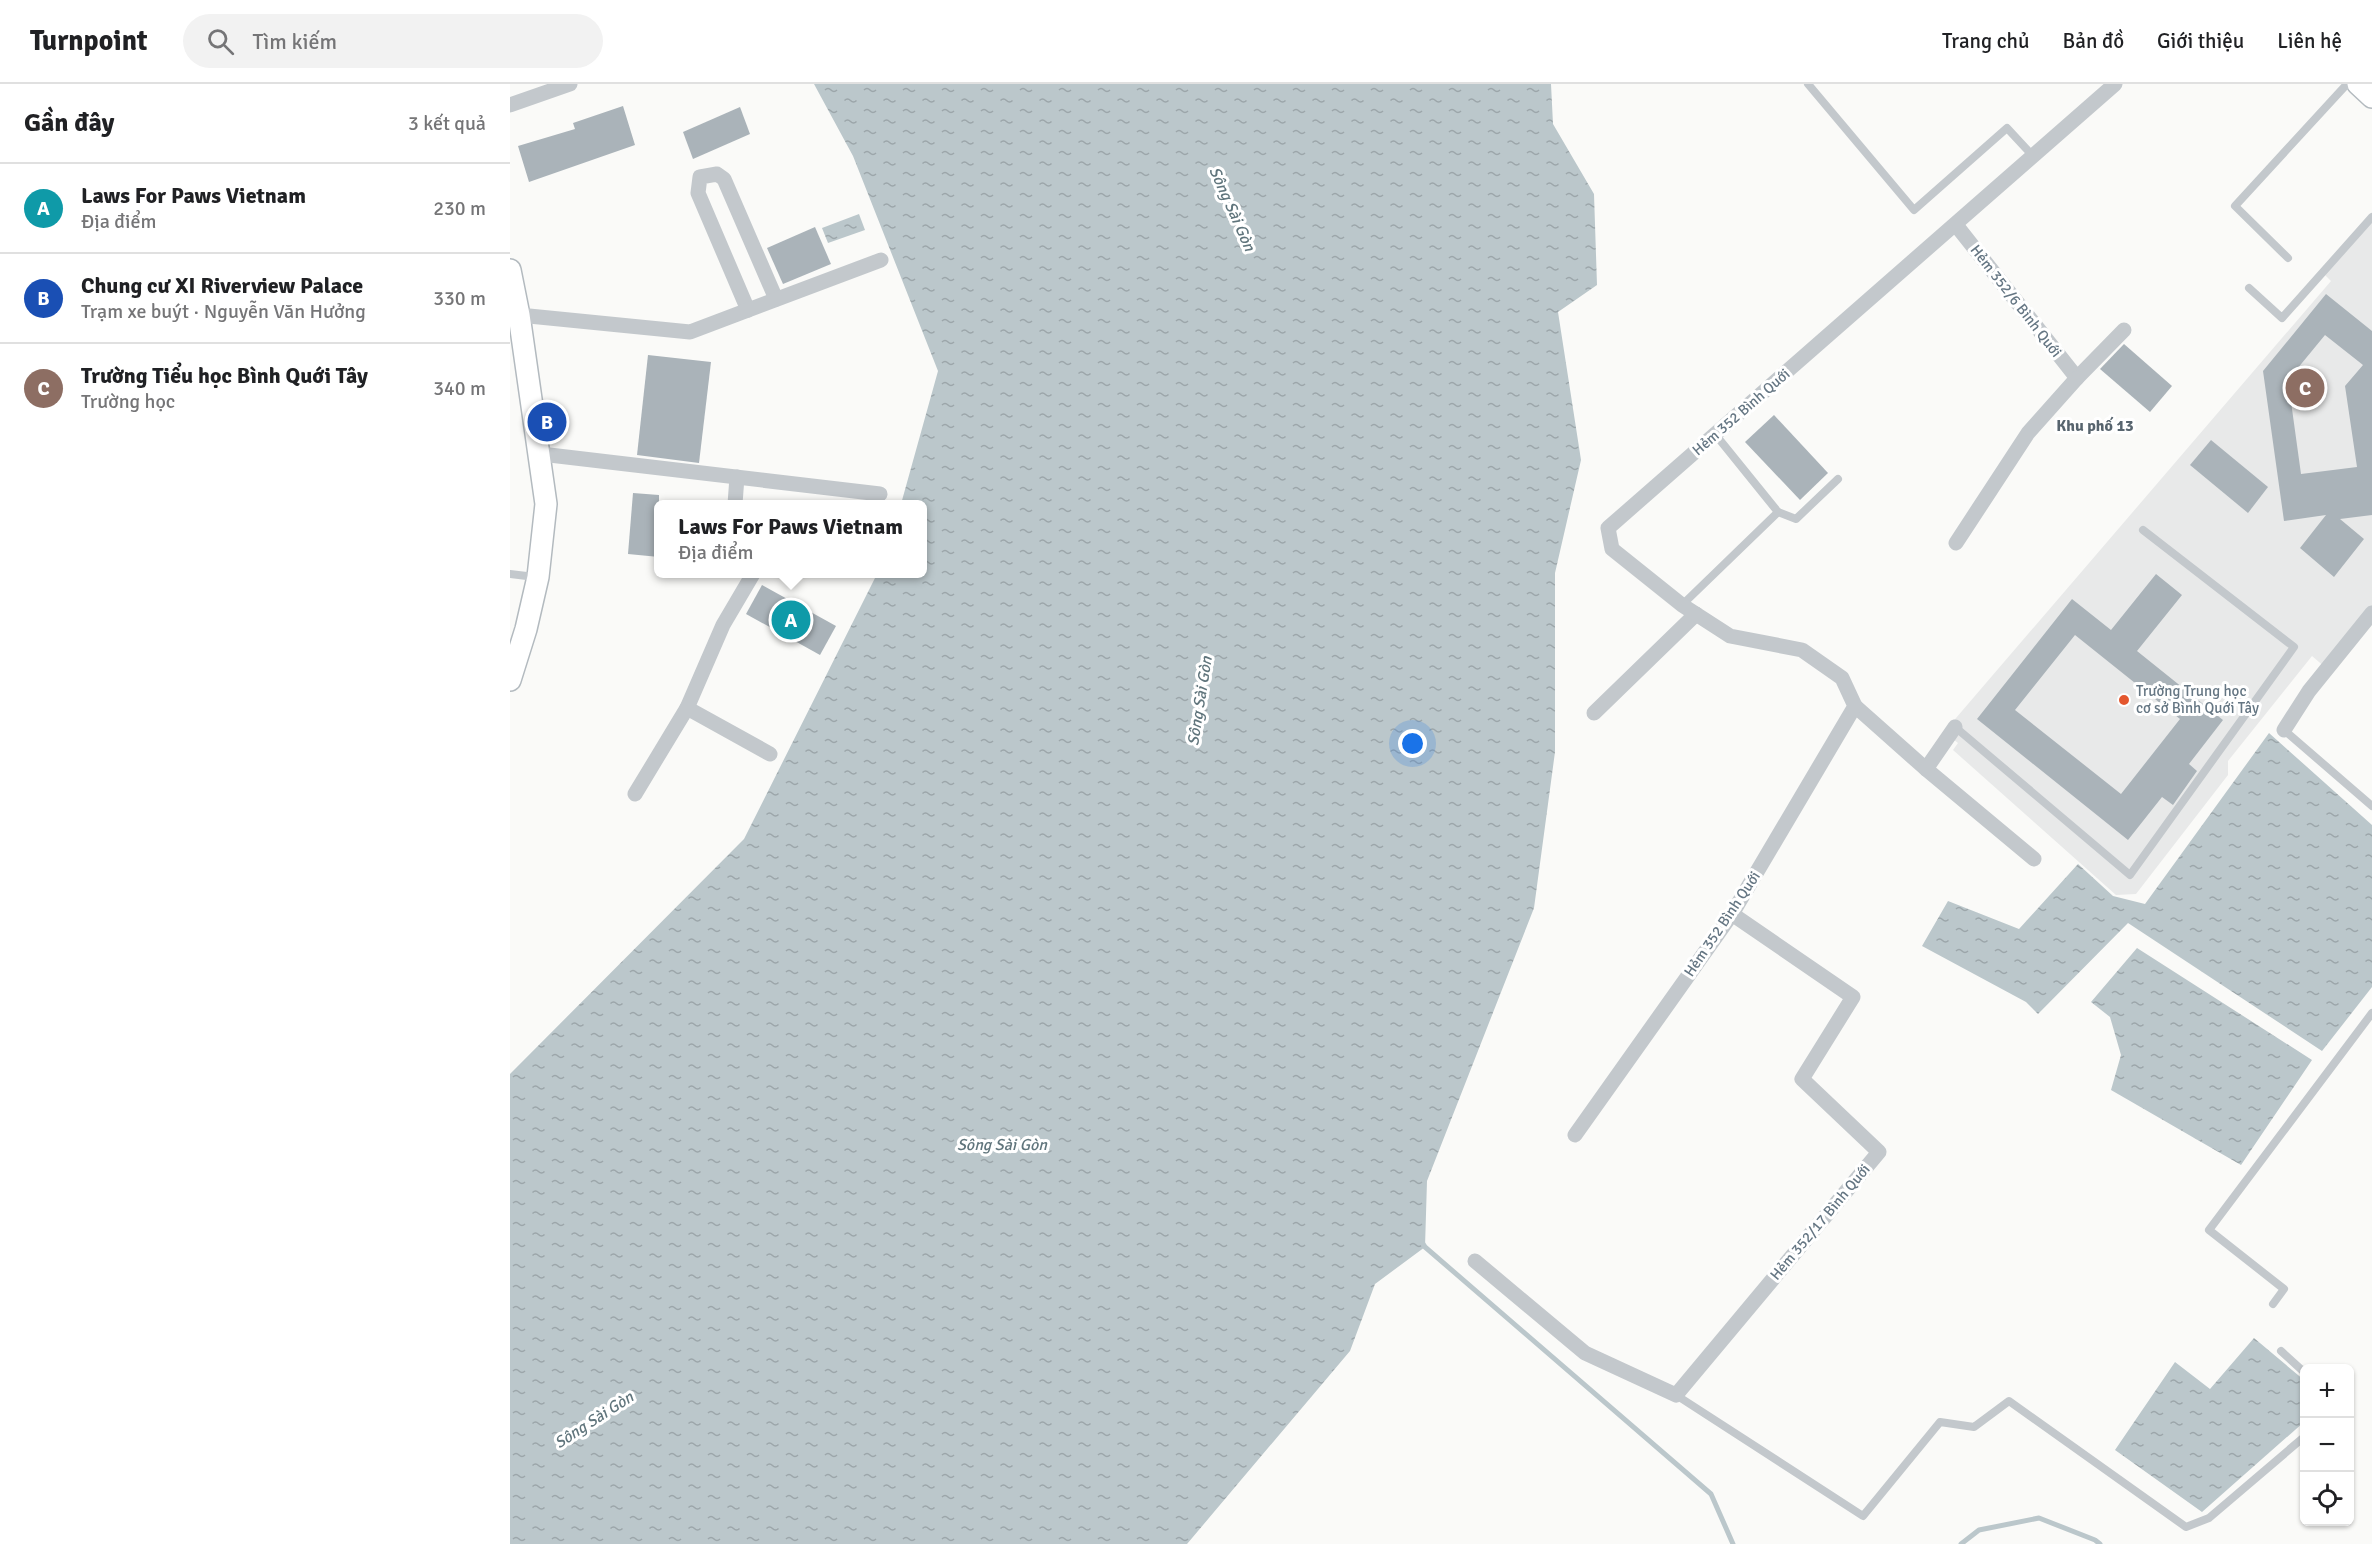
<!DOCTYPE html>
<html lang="vi">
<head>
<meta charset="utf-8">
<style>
	:root { --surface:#fff; --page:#f2f2f2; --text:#202124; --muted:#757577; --line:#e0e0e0; --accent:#0b8043 }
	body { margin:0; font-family:Signika,sans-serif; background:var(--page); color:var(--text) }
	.controls { position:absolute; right:18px; bottom:18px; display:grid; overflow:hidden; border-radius:9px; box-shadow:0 2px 4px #0004 }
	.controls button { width:54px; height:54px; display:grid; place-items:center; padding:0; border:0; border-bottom:2px solid var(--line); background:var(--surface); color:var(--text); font:30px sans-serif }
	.you { position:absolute; left:903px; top:660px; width:21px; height:21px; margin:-15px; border:4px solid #fff; border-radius:50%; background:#1a73e8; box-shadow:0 0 0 9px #1a73e833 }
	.badge { display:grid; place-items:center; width:39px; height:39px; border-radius:50%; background:var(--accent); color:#fff; font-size:20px; font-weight:700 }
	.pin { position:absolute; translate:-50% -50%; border:3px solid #fff; box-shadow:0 2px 6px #0006 }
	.popup { position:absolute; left:144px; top:416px; width:273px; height:78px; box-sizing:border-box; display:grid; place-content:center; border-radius:9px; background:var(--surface); filter:drop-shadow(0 2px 4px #0005); font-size:20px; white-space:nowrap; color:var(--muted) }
	.popup b { font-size:22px; color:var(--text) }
	.popup::after { content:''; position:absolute; left:50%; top:100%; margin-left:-12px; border:12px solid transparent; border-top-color:var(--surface) }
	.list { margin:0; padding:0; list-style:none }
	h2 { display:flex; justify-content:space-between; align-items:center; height:78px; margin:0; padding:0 24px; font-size:26px }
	h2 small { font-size:20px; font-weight:400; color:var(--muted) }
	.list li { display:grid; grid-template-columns:39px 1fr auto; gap:18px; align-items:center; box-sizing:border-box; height:90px; padding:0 24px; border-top:2px solid var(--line) }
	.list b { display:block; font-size:22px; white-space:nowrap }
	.list p { margin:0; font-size:20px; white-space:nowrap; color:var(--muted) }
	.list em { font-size:20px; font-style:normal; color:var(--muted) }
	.icon { flex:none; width:33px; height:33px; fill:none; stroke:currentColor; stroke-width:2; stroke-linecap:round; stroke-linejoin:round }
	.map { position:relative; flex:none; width:1862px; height:1460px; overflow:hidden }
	header { display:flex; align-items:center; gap:36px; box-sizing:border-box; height:84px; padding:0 30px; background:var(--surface); border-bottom:2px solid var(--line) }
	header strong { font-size:28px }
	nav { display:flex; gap:33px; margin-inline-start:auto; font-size:21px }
	.search { width:420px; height:54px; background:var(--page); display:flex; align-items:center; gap:15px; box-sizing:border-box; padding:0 21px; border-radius:33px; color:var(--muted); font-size:22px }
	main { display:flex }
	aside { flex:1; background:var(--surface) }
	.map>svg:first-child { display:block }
</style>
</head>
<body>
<header>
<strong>Turnpoint</strong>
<div class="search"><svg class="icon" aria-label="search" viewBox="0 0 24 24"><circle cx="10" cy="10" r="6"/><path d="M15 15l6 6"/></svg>Tìm kiếm</div>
<nav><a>Trang chủ</a><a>Bản đồ</a><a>Giới thiệu</a><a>Liên hệ</a></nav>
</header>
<main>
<aside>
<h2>Gần đây<small>3 kết quả</small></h2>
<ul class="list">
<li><span class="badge" style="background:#0f9aa8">A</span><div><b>Laws For Paws Vietnam</b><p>Địa điểm</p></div><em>230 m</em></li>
<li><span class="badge" style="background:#1a4fb4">B</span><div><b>Chung cư XI Riverview Palace</b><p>Trạm xe buýt · Nguyễn Văn Hưởng</p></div><em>330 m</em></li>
<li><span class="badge" style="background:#8d6e63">C</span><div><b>Trường Tiểu học Bình Quới Tây</b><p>Trường học</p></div><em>340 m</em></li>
</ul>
</aside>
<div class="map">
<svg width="1862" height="1460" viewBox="0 0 1862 1460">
	<defs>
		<pattern id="water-ripples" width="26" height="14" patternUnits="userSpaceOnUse" patternTransform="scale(1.5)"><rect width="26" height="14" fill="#bbc7cb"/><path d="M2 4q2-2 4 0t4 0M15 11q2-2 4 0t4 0" fill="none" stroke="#9ca6aa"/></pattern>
	</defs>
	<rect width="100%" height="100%" fill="#fafaf8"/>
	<path fill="#e8e9e9" d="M1862,137V525L1816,584L1802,572L1718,677V691L1626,810L1606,811L1443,666L1448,659L1434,648L1821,197L1815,191Z"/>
	<g fill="url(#water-ripples)">
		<path d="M304,0H1041L1043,40L1084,110L1087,201L1048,228L1071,376L1045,489V668L1024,824L917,1097L915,1163L865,1200L840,1267L677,1460H0V990L234,755L367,490H413V420H391L428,287L343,72Z"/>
		<path d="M349,130L355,146L318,159L312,144Z"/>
		<path d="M1759,649L1862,741V903L1812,967L1618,839L1528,930L1516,918L1412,862L1438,817L1509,845L1568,780L1603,812L1635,820Z"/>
		<path d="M1627,864L1802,976L1731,1081L1601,1006L1611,971L1600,933L1581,918Z"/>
		<path d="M1744,1254L1794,1296V1338L1692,1428L1605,1366L1665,1278L1700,1305Z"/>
	</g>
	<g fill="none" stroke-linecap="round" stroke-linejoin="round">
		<g stroke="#bbc7cb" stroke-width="5">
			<path d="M911,1157L915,1163L1201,1410L1223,1460"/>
			<path d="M1451,1460L1469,1446L1529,1434L1585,1456L1590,1460"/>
		</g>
	</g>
	<g fill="#aab3b9" fill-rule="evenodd">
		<path d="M113,22L125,61L19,98L8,62L65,45L63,39Z"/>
		<path d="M230,23L240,50L183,75L173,48Z"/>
		<path d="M305,143L321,180L273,200L257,164Z"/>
		<path d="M1816,210L1862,247V431L1830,435L1854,455L1824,493L1790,464L1816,431L1774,437L1753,287ZM1815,251L1853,281L1835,302L1847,383L1791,390L1778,296Z"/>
		<path d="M1614,260L1662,302L1640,328L1590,285Z"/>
		<path d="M138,271L201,278L189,379L127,371Z"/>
		<path d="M1264,331L1318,389L1290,416L1235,358Z"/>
		<path d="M1701,356L1758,403L1738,429L1680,381Z"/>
		<path d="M123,409L149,411V473L118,470Z"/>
		<path d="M1646,490L1672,511L1627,567L1713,636L1679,680L1687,687L1663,721L1652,713L1618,756L1467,635L1562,515L1601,546ZM1565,551L1670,635L1611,710L1505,626Z"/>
		<path d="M252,501L326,542L310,571L236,530Z"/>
	</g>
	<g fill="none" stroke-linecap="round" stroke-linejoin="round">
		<g stroke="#b3babf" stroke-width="24">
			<g id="secondary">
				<path d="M1848,0L1862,13"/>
				<path d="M0,186L9,231L36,420L28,493L16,545L0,596"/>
			</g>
		</g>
		<g stroke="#c3c8cc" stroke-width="8">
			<path d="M1298,0L1404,126L1497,44L1524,73"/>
			<path d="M1778,174L1725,122L1837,0"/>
			<path d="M1739,204L1772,234L1862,133"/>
			<path d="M1268,428L1286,435L1328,395"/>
			<path d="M0,490L25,493"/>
			<path d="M1172,521L1268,428L1205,350"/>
			<path d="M1445,643L1620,791L1784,563L1633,446"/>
			<path d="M1774,646L1862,722"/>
			<path d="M1763,1220L1774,1205L1699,1146L1862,929"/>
			<path d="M1771,1267L1794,1288"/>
			<path d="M1166,1311L1353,1432L1430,1338L1464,1343L1499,1317L1676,1443L1699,1434L1794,1353"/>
		</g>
		<g stroke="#c3c8cc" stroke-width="15">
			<path d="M0,21L60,0"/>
			<path d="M1446,141L1567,294L1614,246"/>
			<path d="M238,226L188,109L190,93L207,90L214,95L266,215"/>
			<path d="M9,231L180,248L371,176"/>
			<path d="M31,370L370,410"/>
			<path d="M225,420L227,393"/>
			<path d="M1446,459L1518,349L1567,294"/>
			<path d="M1345,622L1416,685L1524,775"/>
			<path d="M177,624L260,670"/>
			<path d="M1084,629L1186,530"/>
			<path d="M1774,646L1799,607L1862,529"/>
			<path d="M1416,685L1445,643"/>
			<path d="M125,710L177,624L213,541L243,490"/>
			<path d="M1065,1051L1222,830L1345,622L1332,594L1292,566L1220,552L1172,521L1102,465L1098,444L1605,0"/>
			<path d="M965,1177L1075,1269L1166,1311L1369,1068L1292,995L1343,913L1222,830"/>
		</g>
		<use href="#secondary" stroke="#fff" stroke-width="21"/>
	</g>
	<circle fill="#e4572e" stroke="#fff" stroke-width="2" cx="1614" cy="616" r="6"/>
	<g text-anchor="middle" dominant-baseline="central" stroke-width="6" stroke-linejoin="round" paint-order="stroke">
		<g font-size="15" fill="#657683" stroke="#fff">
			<text transform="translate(1506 217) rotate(52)">Hẻm 352/6 Bình Quới</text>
			<text transform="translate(1231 328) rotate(-41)">Hẻm 352 Bình Quới</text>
			<text transform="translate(1212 840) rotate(-56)">Hẻm 352 Bình Quới</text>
			<text transform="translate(1310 1138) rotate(-50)">Hẻm 352/17 Bình Quới</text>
		</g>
		<g font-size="15" fill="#657683" stroke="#fff" text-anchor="start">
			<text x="1626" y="607">Trường Trung học<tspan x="1626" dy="17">cơ sở Bình Quới Tây</tspan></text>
		</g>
		<g font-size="16" font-style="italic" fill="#60757c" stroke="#fff">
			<text transform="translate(722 125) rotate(66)">Sông Sài Gòn</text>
			<text transform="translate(690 617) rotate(-81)">Sông Sài Gòn</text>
			<text x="492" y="1061">Sông Sài Gòn</text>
			<text transform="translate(84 1336) rotate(-33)">Sông Sài Gòn</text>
		</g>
		<g font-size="16" font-weight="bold" fill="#57646e" stroke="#fff">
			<text x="1585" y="342">Khu phố 13</text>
		</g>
	</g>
</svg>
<div class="controls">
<button>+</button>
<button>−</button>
<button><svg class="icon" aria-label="locate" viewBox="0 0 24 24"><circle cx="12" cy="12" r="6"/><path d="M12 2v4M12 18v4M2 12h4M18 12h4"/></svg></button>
</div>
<div class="you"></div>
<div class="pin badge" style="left:281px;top:536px;background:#0f9aa8">A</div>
<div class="popup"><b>Laws For Paws Vietnam</b>Địa điểm</div>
<div class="pin badge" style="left:37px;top:338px;background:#1a4fb4">B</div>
<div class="pin badge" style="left:1795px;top:304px;background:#8d6e63">C</div>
</div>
</main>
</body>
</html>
